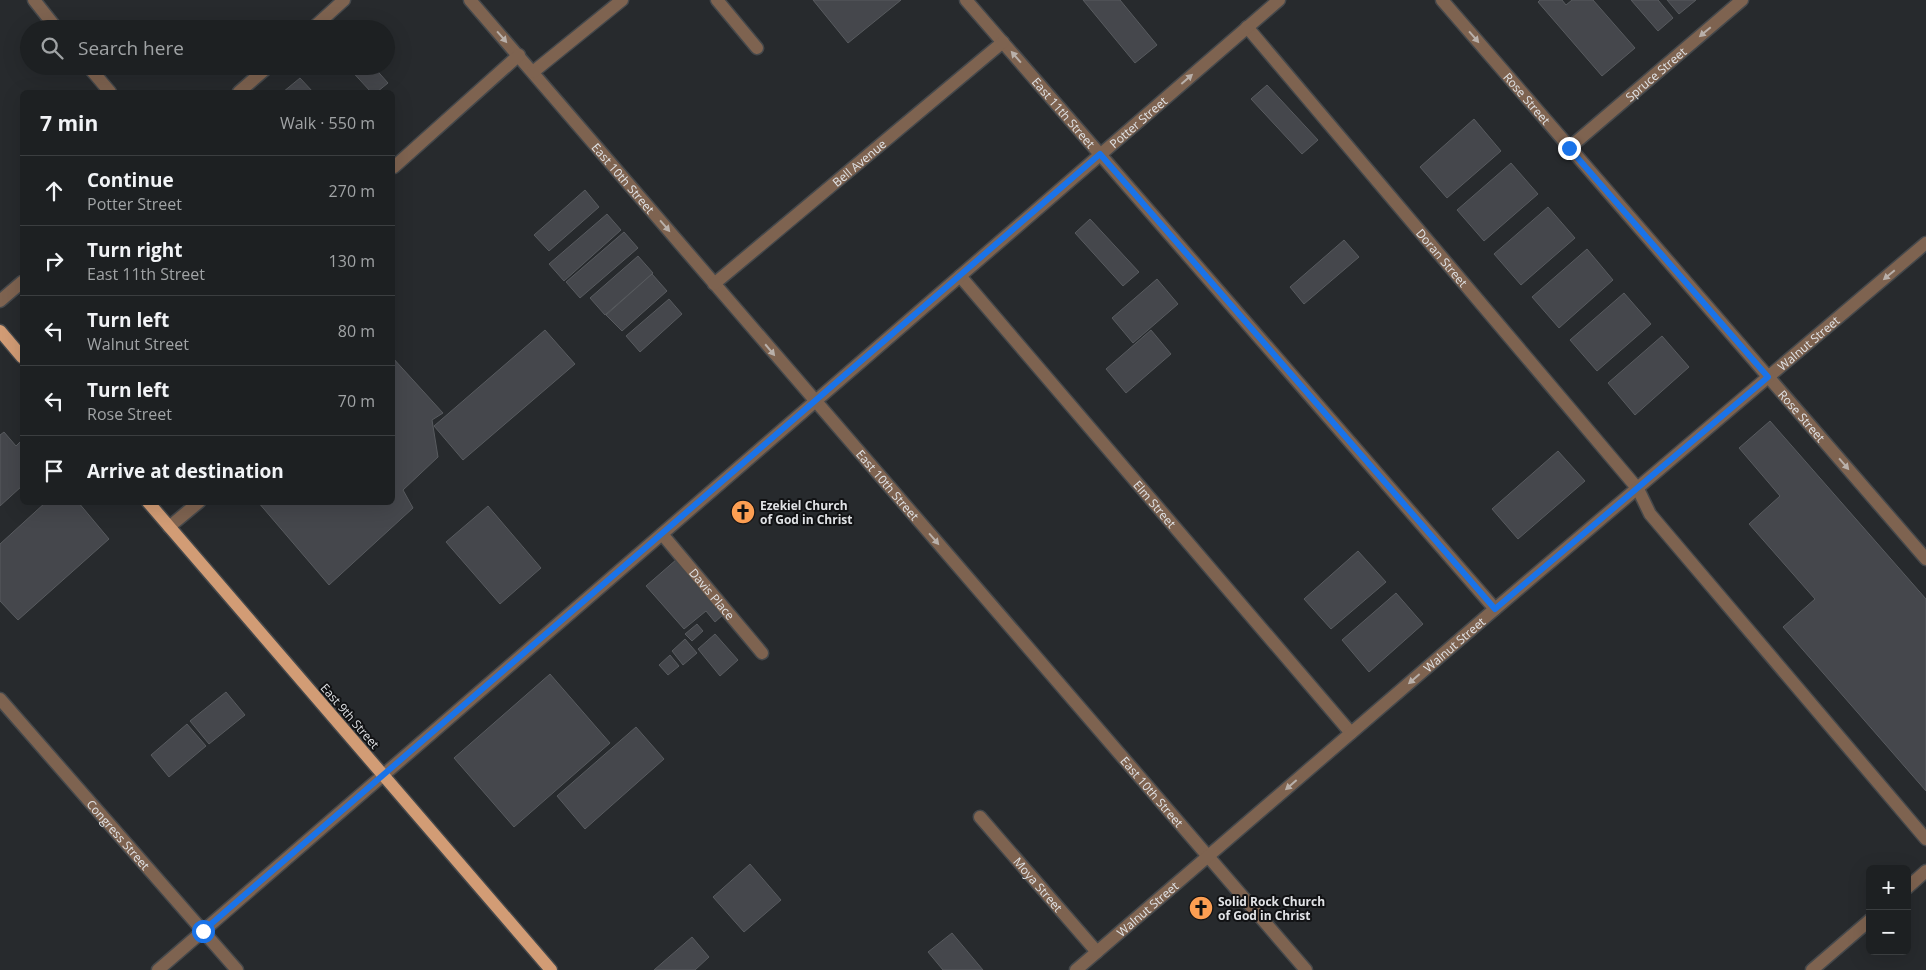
<!DOCTYPE html>
<html lang="en">
<head>
<meta charset="utf-8">
<style>
	:root { --surface:#1d2022; --page:#25282a; --text:#f1f3f6; --muted:#a0a3a5; --line:#3b3e40 }
	body { margin:0; font-family:"Open Sans",sans-serif; background:var(--page); color:var(--text) }
	.controls { position:absolute; right:15px; bottom:15px; display:grid; overflow:hidden; border-radius:8px; box-shadow:0 5px 20px #0002 }
	.controls button { width:45px; height:45px; display:grid; place-items:center; padding:0; border:0; border-bottom:1px solid var(--line); background:var(--surface); color:var(--text); font:25px sans-serif }
	.stop { position:absolute; width:15px; height:15px; margin:-11px; border:4px solid #1a73e8; border-radius:50%; background:#fff }
	.stop.end { background:#1a73e8; border-color:#fff; box-shadow:0 1px 5px #0008 }
	.list { margin:0; padding:0; list-style:none }
	h2 { display:flex; justify-content:space-between; align-items:center; height:65px; margin:0; padding:0 20px; font-size:21px }
	h2 small { font-size:16px; font-weight:400; color:var(--muted) }
	.list li { display:grid; grid-template-columns:32px 1fr auto; gap:15px; align-items:center; box-sizing:border-box; height:70px; padding:0 20px; border-top:1px solid var(--line) }
	.list b { display:block; font-size:19px; white-space:nowrap }
	.list p { margin:0; font-size:16px; white-space:nowrap; color:var(--muted) }
	.list em { font-size:16px; font-style:normal; color:var(--muted) }
	.icon { flex:none; width:28px; height:28px; fill:none; stroke:currentColor; stroke-width:2; stroke-linecap:round; stroke-linejoin:round }
	.map { position:relative; flex:none; width:1926px; height:970px; overflow:hidden }
	.search { position:absolute; background:var(--surface); box-shadow:0 5px 20px #0002; left:20px; top:20px; width:375px; height:55px; display:flex; align-items:center; gap:12px; box-sizing:border-box; padding:0 18px; border-radius:28px; color:var(--muted); font-size:19px }
	.panel { position:absolute; background:var(--surface); box-shadow:0 5px 20px #0002; left:20px; top:90px; width:375px; height:415px; border-radius:8px }
	.map>svg:first-child { display:block }
</style>
</head>
<body>
<div class="map">
<svg width="1926" height="970" viewBox="0 0 1926 970">
	<rect width="100%" height="100%" fill="#272a2d"/>
	<g fill="#45474c" stroke="#585b5f">
		<path d="M813,0H901L848,43Z"/>
		<path d="M1083,0H1120L1157,45L1135,63Z"/>
		<path d="M1540,0H1562L1566,5L1572,0H1593L1635,48L1602,76L1538,2Z"/>
		<path d="M1631,0H1658L1673,18L1658,31Z"/>
		<path d="M1667,0H1696L1679,14Z"/>
		<path d="M347,66H373L388,83L377,92H371Z"/>
		<path d="M300,78L313,92H283Z"/>
		<path d="M1267,85L1318,140L1302,154L1251,99Z"/>
		<path d="M1474,119L1501,151L1447,198L1420,167Z"/>
		<path d="M1511,163L1538,194L1484,241L1457,210Z"/>
		<path d="M585,190L599,207L549,251L534,235Z"/>
		<path d="M1548,207L1575,238L1521,285L1494,254Z"/>
		<path d="M607,214L621,230L564,281L549,264Z"/>
		<path d="M1090,219L1139,272L1123,286L1075,233Z"/>
		<path d="M624,232L638,248L580,298L566,282Z"/>
		<path d="M1344,240L1359,257L1304,304L1290,287Z"/>
		<path d="M1587,249L1613,280L1559,328L1532,297Z"/>
		<path d="M638,256L653,273L605,315L590,298Z"/>
		<path d="M652,274L667,291L622,331L606,315Z"/>
		<path d="M1157,279L1178,304L1133,343L1112,318Z"/>
		<path d="M1624,293L1651,324L1597,371L1570,340Z"/>
		<path d="M669,299L682,314L640,352L626,336Z"/>
		<path d="M545,330L575,364L463,460L434,426Z"/>
		<path d="M1151,330L1171,354L1126,393L1106,369Z"/>
		<path d="M1662,336L1689,367L1635,415L1608,383Z"/>
		<path d="M392,357L443,413L432,420L438,457L403,490L413,508L329,585L258,502H392Z"/>
		<path d="M1770,421L1926,599V791L1783,627L1815,599L1749,524L1780,496L1739,448Z"/>
		<path d="M4,432L16,446L22,440V486L0,506V435Z"/>
		<path d="M1558,451L1585,481L1518,539L1492,509Z"/>
		<path d="M46,502H78L109,539L18,620L0,601V544Z"/>
		<path d="M488,506L541,568L500,604L446,542Z"/>
		<path d="M1358,551L1386,582L1331,629L1304,599Z"/>
		<path d="M677,559L724,614L715,622L706,611L684,629L646,586Z"/>
		<path d="M1396,593L1423,624L1369,672L1342,640Z"/>
		<path d="M697,624L703,631L692,641L685,634Z"/>
		<path d="M715,634L738,660L720,676L698,649Z"/>
		<path d="M685,639L697,653L683,665L672,651Z"/>
		<path d="M670,655L679,666L668,675L659,665Z"/>
		<path d="M550,674L610,743L514,827L454,758Z"/>
		<path d="M226,692L245,715L209,744L190,721Z"/>
		<path d="M187,724L206,746L169,777L151,755Z"/>
		<path d="M636,727L664,759L585,829L557,796Z"/>
		<path d="M750,864L781,900L744,932L713,897Z"/>
		<path d="M952,933L983,970H943L928,952Z"/>
		<path d="M692,937L709,957L695,970H654Z"/>
	</g>
	<g fill="none" stroke-linecap="round" stroke-linejoin="round">
		<g stroke="#45484b" stroke-width="15">
			<g id="minor">
				<path d="M34,0L57,29"/>
				<path id="s1" d="M470,0L1306,970"/>
				<path d="M717,0L757,48"/>
				<path id="s2" d="M966,0L1495,609"/>
				<path id="s3" d="M1442,0L1926,559"/>
				<path id="s4" d="M1247,27L1638,489L1650,514L1926,839"/>
				<path d="M312,29L344,0"/>
				<path d="M88,66L110,92"/>
				<path d="M533,72L622,0"/>
				<path d="M239,92L269,66"/>
				<path id="s5" d="M1569,148L1742,0"/>
				<path d="M394,167L519,55"/>
				<path id="s6" d="M960,276L1351,733"/>
				<path id="s7" d="M714,284L1003,42"/>
				<path d="M0,301L22,282"/>
				<path d="M169,527L199,502"/>
				<path id="s8" d="M662,534L762,653"/>
				<path id="s9" d="M0,699L237,970"/>
				<path id="s10" d="M980,817L1097,952"/>
				<path d="M1907,888L1926,871"/>
				<path id="s11" d="M158,970L1279,0"/>
				<path id="s12" d="M1076,970L1495,609L1926,243"/>
				<path d="M1812,970L1870,920"/>
			</g>
		</g>
		<g stroke="#45484b" stroke-width="15">
			<g id="major">
				<path d="M0,331L22,357"/>
				<path d="M148,502L551,970"/>
			</g>
		</g>
		<use href="#minor" stroke="#7e6350" stroke-width="12"/>
		<use href="#major" stroke="#d29c75" stroke-width="12"/>
	</g>
	<defs><path id="oneway-solid" d="M-6-.8H1V-3.2L6.5 0L1 3.2V.8H-6Z" transform="scale(1.25)"/></defs>
	<g fill="#b9b0aa">
		<use href="#oneway-solid" transform="translate(1705 32) rotate(140)"/>
		<use href="#oneway-solid" transform="translate(502 37) rotate(49)"/>
		<use href="#oneway-solid" transform="translate(1474 37) rotate(49)"/>
		<use href="#oneway-solid" transform="translate(1016 57) rotate(-131)"/>
		<use href="#oneway-solid" transform="translate(1187 79) rotate(-41)"/>
		<use href="#oneway-solid" transform="translate(665 226) rotate(49)"/>
		<use href="#oneway-solid" transform="translate(1889 275) rotate(140)"/>
		<use href="#oneway-solid" transform="translate(770 350) rotate(50)"/>
		<use href="#oneway-solid" transform="translate(1844 464) rotate(49)"/>
		<use href="#oneway-solid" transform="translate(934 539) rotate(49)"/>
		<use href="#oneway-solid" transform="translate(1414 679) rotate(139)"/>
		<use href="#oneway-solid" transform="translate(1291 785) rotate(139)"/>
	</g>
	<g fill="none" stroke-linecap="round" stroke-linejoin="round">
		<path stroke="#1a73e8" stroke-width="6" d="M203,931L1100,154L1495,609L1768,377L1569,148"/>
	</g>
	<defs>
		<g id="church-disc" transform="scale(1.25)"><circle r="9.5" fill="#fc9e52" stroke="#111214"/><path d="M-1.2-6h2.4v3.5h3.3v2.4h-3.3V6h-2.4V-.1h-3.3v-2.4h3.3Z" fill="#111"/></g>
	</defs>
	<g fill-rule="evenodd">
		<use href="#church-disc" x="743" y="512"/>
		<use href="#church-disc" x="1201" y="908"/>
	</g>
	<g text-anchor="middle" dominant-baseline="central" stroke-width="4" stroke-linejoin="round" paint-order="stroke">
		<g font-size="12" fill="#e1e3e6" stroke="#111214">
			<text stroke="none"><textPath href="#s5" startOffset="114">Spruce Street</textPath></text>
			<text stroke="none"><textPath href="#s3" startOffset="130">Rose Street</textPath></text>
			<text stroke="none"><textPath href="#s2" startOffset="149">East 11th Street</textPath></text>
			<text stroke="none"><textPath href="#s11" startOffset="1296">Potter Street</textPath></text>
			<text stroke="none"><textPath href="#s7" startOffset="189">Bell Avenue</textPath></text>
			<text stroke="none"><textPath href="#s1" startOffset="235">East 10th Street</textPath></text>
			<text stroke="none"><textPath href="#s4" startOffset="302">Doran Street</textPath></text>
			<text stroke="none"><textPath href="#s12" startOffset="964">Walnut Street</textPath></text>
			<text stroke="none"><textPath href="#s3" startOffset="550">Rose Street</textPath></text>
			<text stroke="none"><textPath href="#s1" startOffset="640">East 10th Street</textPath></text>
			<text stroke="none"><textPath href="#s6" startOffset="300">Elm Street</textPath></text>
			<text stroke="none"><textPath href="#s8" startOffset="78">Davis Place</textPath></text>
			<text stroke="none"><textPath href="#s12" startOffset="499">Walnut Street</textPath></text>
			<text transform="translate(350 716) rotate(49)">East 9th Street</text>
			<text stroke="none"><textPath href="#s1" startOffset="1045">East 10th Street</textPath></text>
			<text stroke="none"><textPath href="#s9" startOffset="180">Congress Street</textPath></text>
			<text stroke="none"><textPath href="#s10" startOffset="89">Moya Street</textPath></text>
			<text stroke="none"><textPath href="#s12" startOffset="94">Walnut Street</textPath></text>
		</g>
		<g font-size="12" font-weight="bold" fill="#e1e3e6" stroke="#111214" text-anchor="start">
			<text x="760" y="505">Ezekiel Church<tspan x="760" dy="14">of God in Christ</tspan></text>
			<text x="1218" y="901">Solid Rock Church<tspan x="1218" dy="14">of God in Christ</tspan></text>
		</g>
	</g>
</svg>
<div class="controls">
<button>+</button>
<button>−</button>
</div>
<div class="stop" style="left:203px;top:931px"></div>
<div class="stop end" style="left:1569px;top:148px"></div>
<div class="search"><svg class="icon" aria-label="search" viewBox="0 0 24 24"><circle cx="10" cy="10" r="6"/><path d="M15 15l6 6"/></svg>Search here</div>
<section class="panel">
<h2>7 min<small>Walk · 550 m</small></h2>
<ul class="list">
<li><svg class="icon" aria-label="ahead" viewBox="0 0 24 24"><path d="M12 20V5M6 11l6-6 6 6"/></svg><div><b>Continue</b><p>Potter Street</p></div><em>270 m</em></li>
<li><svg class="icon" aria-label="right" viewBox="0 0 24 24"><path d="M7 20v-9h11M14 6l5 5-5 5"/></svg><div><b>Turn right</b><p>East 11th Street</p></div><em>130 m</em></li>
<li><svg class="icon" aria-label="left" viewBox="0 0 24 24"><path d="M17 20v-9H6M10 6l-5 5 5 5"/></svg><div><b>Turn left</b><p>Walnut Street</p></div><em>80 m</em></li>
<li><svg class="icon" aria-label="left" viewBox="0 0 24 24"><path d="M17 20v-9H6M10 6l-5 5 5 5"/></svg><div><b>Turn left</b><p>Rose Street</p></div><em>70 m</em></li>
<li><svg class="icon" aria-label="arrive" viewBox="0 0 24 24"><path d="M6 21V4h12l-3 4 3 4H6"/></svg><div><b>Arrive at destination</b></div></li>
</ul>
</section>
</div>
</body>
</html>
